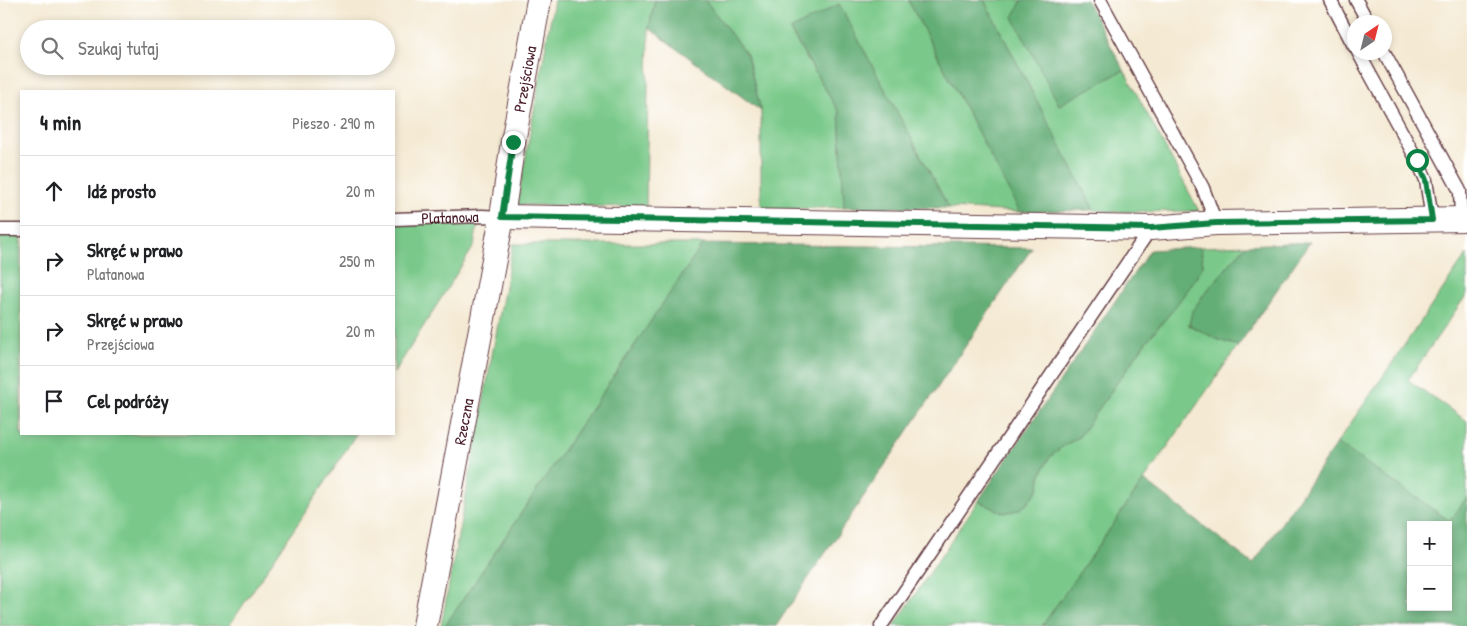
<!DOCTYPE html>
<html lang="pl">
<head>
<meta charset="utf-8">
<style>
	:root { --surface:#fff; --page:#f6f6f6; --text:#202124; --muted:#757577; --line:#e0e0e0 }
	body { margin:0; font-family:"Patrick Hand",sans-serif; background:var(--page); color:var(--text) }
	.controls { position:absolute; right:15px; bottom:15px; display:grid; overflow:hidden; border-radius:0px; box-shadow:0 2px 8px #0003 }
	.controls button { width:45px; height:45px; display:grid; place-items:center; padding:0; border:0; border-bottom:1px solid var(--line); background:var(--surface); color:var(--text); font:25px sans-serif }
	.compass { position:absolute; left:1347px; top:15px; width:45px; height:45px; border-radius:50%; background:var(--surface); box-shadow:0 2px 8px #0003; rotate:35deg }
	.stop { position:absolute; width:15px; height:15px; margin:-11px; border:4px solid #0b8043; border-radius:50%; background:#fff }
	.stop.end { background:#0b8043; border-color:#fff; box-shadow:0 1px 5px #0008 }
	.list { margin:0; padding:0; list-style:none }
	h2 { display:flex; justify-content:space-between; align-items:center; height:65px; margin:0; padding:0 20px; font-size:21px }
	h2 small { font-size:16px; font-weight:400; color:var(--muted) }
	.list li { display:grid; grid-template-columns:32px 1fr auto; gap:15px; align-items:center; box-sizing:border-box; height:70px; padding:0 20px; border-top:1px solid var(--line) }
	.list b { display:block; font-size:19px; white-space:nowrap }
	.list p { margin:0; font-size:16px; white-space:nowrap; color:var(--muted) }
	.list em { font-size:16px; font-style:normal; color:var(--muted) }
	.icon { flex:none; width:28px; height:28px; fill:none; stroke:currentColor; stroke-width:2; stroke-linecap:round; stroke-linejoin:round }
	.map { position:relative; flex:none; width:1467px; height:626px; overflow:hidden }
	.search { position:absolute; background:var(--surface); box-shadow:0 2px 8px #0003; left:20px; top:20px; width:375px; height:55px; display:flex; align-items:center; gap:12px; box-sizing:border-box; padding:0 18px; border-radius:28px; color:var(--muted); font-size:19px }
	.panel { position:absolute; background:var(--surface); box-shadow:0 2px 8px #0003; left:20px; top:90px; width:375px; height:345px; border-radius:0px }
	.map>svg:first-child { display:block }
</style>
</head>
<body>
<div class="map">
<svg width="1467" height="626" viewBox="0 0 1467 626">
	<rect width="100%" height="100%" fill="#fff"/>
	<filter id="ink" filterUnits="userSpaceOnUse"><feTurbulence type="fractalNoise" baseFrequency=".02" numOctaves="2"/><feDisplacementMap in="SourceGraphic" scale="10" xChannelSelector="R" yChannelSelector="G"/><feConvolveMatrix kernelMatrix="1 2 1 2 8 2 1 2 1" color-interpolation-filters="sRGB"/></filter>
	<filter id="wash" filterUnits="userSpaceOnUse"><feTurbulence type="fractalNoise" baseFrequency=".0096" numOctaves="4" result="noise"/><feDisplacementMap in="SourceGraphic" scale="20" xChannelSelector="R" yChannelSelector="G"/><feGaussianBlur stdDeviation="1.12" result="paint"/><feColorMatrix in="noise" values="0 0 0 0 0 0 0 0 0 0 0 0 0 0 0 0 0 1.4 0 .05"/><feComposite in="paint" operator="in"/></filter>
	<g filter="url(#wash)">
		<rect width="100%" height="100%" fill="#f4e9d2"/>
		<g fill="#7ac98a" stroke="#62745a">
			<path d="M554,0H655L649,28L646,207L517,205Z"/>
			<path d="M705,0H908L1020,212L949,208L839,4L790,31L839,112L844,207L761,210V111L747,55Z"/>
			<path d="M984,0H1022L1020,4L1059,105L1124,70L1199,211L1114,212L1094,210Z"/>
			<path d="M478,222L474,246L394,373V223Z"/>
			<path d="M21,232V434H356L325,483L229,626H0V233Z"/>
			<path d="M513,244H703L445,626H441Z"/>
			<path d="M1246,245L1205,293L1189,325L1219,340L1238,346L1042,626H894L978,501L1004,513L1018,510L1027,504L1039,488L1040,477L1049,458L1062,447L1079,437L1145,343L1172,311L1203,265L1201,247Z"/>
			<path d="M1467,254V294L1408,380L1467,421V497L1450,522L1337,443Z"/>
		</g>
		<g fill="#63ad76" stroke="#566650" fill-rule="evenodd">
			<path d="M655,0H705L747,55L761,111L649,28Z"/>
			<path d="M908,0H984L1094,210L1020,212Z"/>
			<path d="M1022,0H1086L1124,70L1059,105L1013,17Z"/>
			<path d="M839,4L949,208L844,207L839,112L790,30Z"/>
			<path d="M1310,242L1238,346L1219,340L1189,325L1192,311L1205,293L1246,245Z"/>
			<path d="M703,244L1032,248L776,626H694L692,624L691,626H445Z"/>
			<path d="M1201,247L1203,265L1195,280L1172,311L1145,343L1079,437L1062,447L1049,458L1040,477L1039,488L1027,504L1018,510L1004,513L978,501L1150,250Z"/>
			<path d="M1337,443L1450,521L1467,497V626H1042L1144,480L1253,564ZM1411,525H1448V607H1411Z"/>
		</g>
	</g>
	<g filter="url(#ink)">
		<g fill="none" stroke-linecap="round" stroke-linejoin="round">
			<g stroke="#643d44" stroke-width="15">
				<g id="lane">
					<path d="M1100,0L1203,188L1216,223"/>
					<path d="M1330,0L1354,46"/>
					<path d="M1356,0L1368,22"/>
					<path d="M1358,52L1417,160L1426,180L1432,219"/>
					<path d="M1384,52L1460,191L1461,219"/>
					<path id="s1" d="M394,219L482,216L502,217"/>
					<path d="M0,230H21"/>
					<path d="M881,626L1151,228"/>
				</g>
			</g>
			<g stroke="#643d44" stroke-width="26">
				<g id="street">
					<path d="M502,217L1151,228L1216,223L1467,219"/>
					<path id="s2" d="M425,626L502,217L513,142L539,0"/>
				</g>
			</g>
			<use href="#lane" stroke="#fff" stroke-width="12"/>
			<use href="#street" stroke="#fff" stroke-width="24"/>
		</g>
	</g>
	<g fill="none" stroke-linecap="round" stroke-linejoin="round" filter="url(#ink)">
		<path stroke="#0b8043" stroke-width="6" d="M513,142L502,217L1151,228L1216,223L1432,220L1426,180L1417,160"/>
	</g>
	<g text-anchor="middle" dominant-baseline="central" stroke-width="4" stroke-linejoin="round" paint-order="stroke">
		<g font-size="16" fill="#4a1f2b" stroke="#fff">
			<text stroke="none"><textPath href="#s2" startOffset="556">Przejściowa</textPath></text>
			<text stroke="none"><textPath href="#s1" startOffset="56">Platanowa</textPath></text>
			<text stroke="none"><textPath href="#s2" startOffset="208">Rzeczna</textPath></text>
		</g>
	</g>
</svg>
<div class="controls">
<button>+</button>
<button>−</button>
</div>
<svg class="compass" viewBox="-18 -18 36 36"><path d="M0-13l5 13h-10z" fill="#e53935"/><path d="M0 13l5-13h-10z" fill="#757577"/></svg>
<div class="stop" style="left:1417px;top:160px"></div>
<div class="stop end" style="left:513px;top:142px"></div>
<div class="search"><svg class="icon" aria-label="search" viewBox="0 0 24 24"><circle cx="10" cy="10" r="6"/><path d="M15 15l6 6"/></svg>Szukaj tutaj</div>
<section class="panel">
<h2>4 min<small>Pieszo · 290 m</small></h2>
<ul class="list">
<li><svg class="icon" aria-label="ahead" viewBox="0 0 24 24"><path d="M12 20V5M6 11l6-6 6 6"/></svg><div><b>Idź prosto</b></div><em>20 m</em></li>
<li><svg class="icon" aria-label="right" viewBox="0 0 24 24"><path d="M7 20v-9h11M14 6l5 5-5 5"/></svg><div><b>Skręć w prawo</b><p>Platanowa</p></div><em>250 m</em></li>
<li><svg class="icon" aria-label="right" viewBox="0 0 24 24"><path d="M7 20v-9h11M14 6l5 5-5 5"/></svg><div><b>Skręć w prawo</b><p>Przejściowa</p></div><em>20 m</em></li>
<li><svg class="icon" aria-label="arrive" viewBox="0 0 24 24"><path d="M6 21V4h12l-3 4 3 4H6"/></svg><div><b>Cel podróży</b></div></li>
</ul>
</section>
</div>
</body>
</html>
